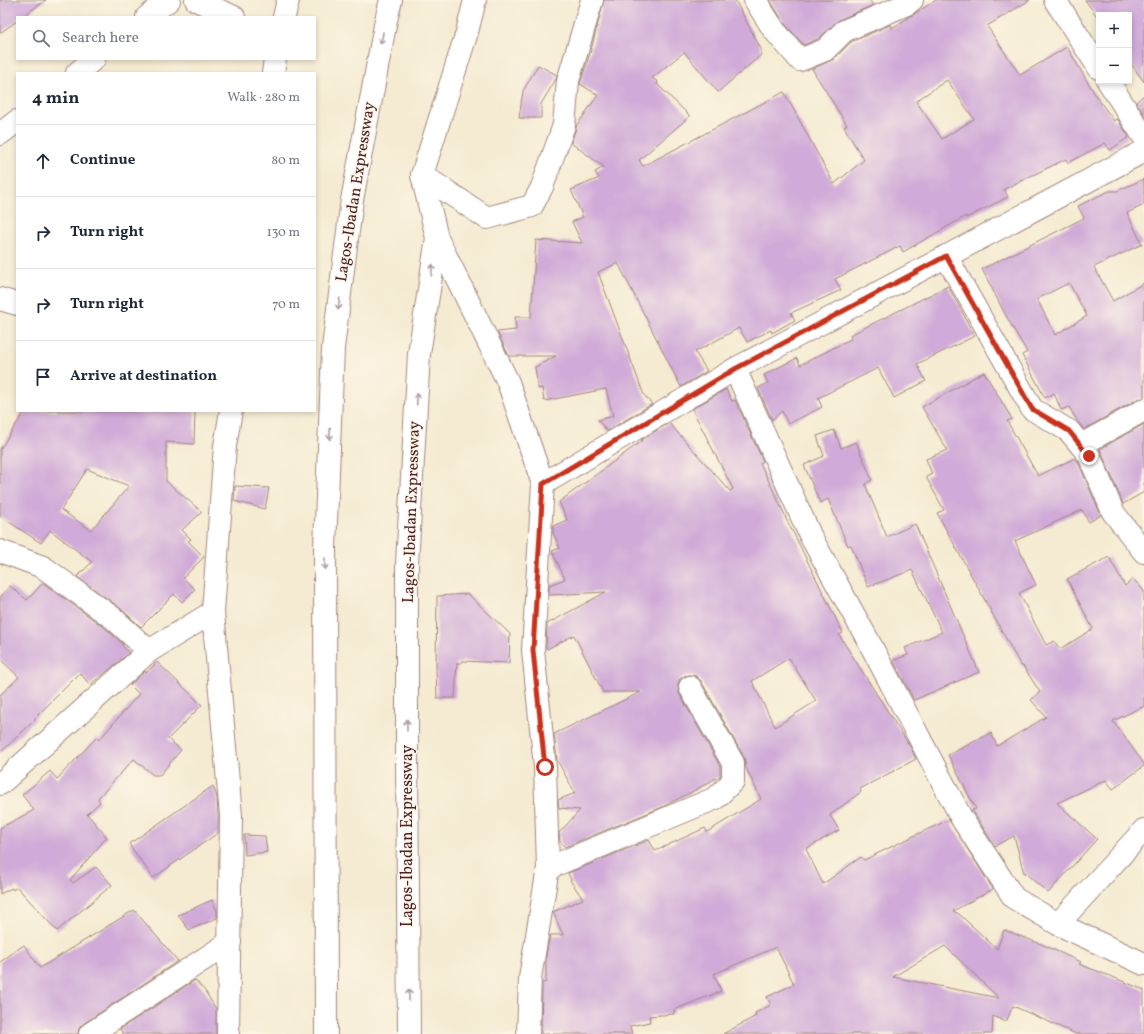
<!DOCTYPE html>
<html lang="en">
<head>
<meta charset="utf-8">
<style>
	:root { --surface:#fff; --page:#f6f6f7; --text:#1f2937; --muted:#747a83; --line:#e0e1e3 }
	body { margin:0; font-family:Vollkorn,serif; background:var(--page); color:var(--text) }
	.controls { position:absolute; right:12px; top:12px; display:grid; overflow:hidden; border-radius:0px; box-shadow:0 2px 6px #0003 }
	.controls button { width:36px; height:36px; display:grid; place-items:center; padding:0; border:0; border-bottom:1px solid var(--line); background:var(--surface); color:var(--text); font:20px sans-serif }
	.stop { position:absolute; width:12px; height:12px; margin:-9px; border:3px solid #c8321e; border-radius:50%; background:#fff }
	.stop.end { background:#c8321e; border-color:#fff; box-shadow:0 1px 4px #0008 }
	.list { margin:0; padding:0; list-style:none }
	h2 { display:flex; justify-content:space-between; align-items:center; height:52px; margin:0; padding:0 16px; font-size:17px }
	h2 small { font-size:13px; font-weight:400; color:var(--muted) }
	.list li { display:grid; grid-template-columns:26px 1fr auto; gap:12px; align-items:center; box-sizing:border-box; height:72px; padding:0 16px; border-top:1px solid var(--line) }
	.list b { display:block; font-size:15px; white-space:nowrap }
	.list em { font-size:13px; font-style:normal; color:var(--muted) }
	.icon { flex:none; width:22px; height:22px; fill:none; stroke:currentColor; stroke-width:2; stroke-linecap:round; stroke-linejoin:round }
	.map { position:relative; flex:none; width:1144px; height:1034px; overflow:hidden }
	.search { position:absolute; background:var(--surface); box-shadow:0 2px 6px #0003; left:16px; top:16px; width:300px; height:44px; display:flex; align-items:center; gap:10px; box-sizing:border-box; padding:0 14px; border-radius:0px; color:var(--muted); font-size:15px }
	.panel { position:absolute; background:var(--surface); box-shadow:0 2px 6px #0003; left:16px; top:72px; width:300px; height:340px; border-radius:0px }
	.map>svg:first-child { display:block }
</style>
</head>
<body>
<div class="map">
<svg width="1144" height="1034" viewBox="0 0 1144 1034">
	<rect width="100%" height="100%" fill="#fcf5e5"/>
	<filter id="ink" filterUnits="userSpaceOnUse"><feTurbulence type="fractalNoise" baseFrequency=".025" numOctaves="2"/><feDisplacementMap in="SourceGraphic" scale="8" xChannelSelector="R" yChannelSelector="G"/><feConvolveMatrix kernelMatrix="1 2 1 2 8 2 1 2 1" color-interpolation-filters="sRGB"/></filter>
	<filter id="wash" filterUnits="userSpaceOnUse"><feTurbulence type="fractalNoise" baseFrequency=".012" numOctaves="4" result="noise"/><feDisplacementMap in="SourceGraphic" scale="16" xChannelSelector="R" yChannelSelector="G"/><feGaussianBlur stdDeviation="0.9" result="paint"/><feColorMatrix in="noise" values="0 0 0 0 0 0 0 0 0 0 0 0 0 0 0 0 0 1.4 0 .05"/><feComposite in="paint" operator="in"/></filter>
	<g filter="url(#wash)">
		<rect width="100%" height="100%" fill="#f5ebd2"/>
		<g id="blocks">
			<g fill="#d0aad8" fill-rule="evenodd">
				<path d="M0,0H46L22,17H17V21L0,33Z"/>
				<path d="M604,0H735L761,49V55L718,92L684,52L652,78L658,82L657,84L690,116L639,160L643,166L784,92L834,184L864,160L844,127L847,125L812,69L834,59L851,42L890,25L892,28L936,0H1030L987,26L1020,75L1067,47L1096,96L1114,121L1117,118L1129,137L1110,150L1105,143L1068,163L1066,159L1004,189L1008,197L966,218V216L903,252L900,246L835,279L841,290L791,313L795,320L772,333L771,330L747,342L739,328L695,352L707,371L681,387L618,263L598,272L644,395L652,404L607,431L598,420L613,416L606,389L544,401L542,388L538,389L535,367L556,356H509L497,332L516,330L515,317H531L536,240L582,243L572,222L583,217L571,190L599,178L595,172L604,167L571,143L577,125L598,95L580,84L591,50ZM947,80L974,119L942,139L916,101Z"/>
				<path d="M770,0H869L873,5L839,20L818,39L804,45L784,23Z"/>
				<path d="M1085,0H1144V82L1129,61V15H1099V19Z"/>
				<path d="M538,65L557,75L556,79L541,104V118H519L523,91Z"/>
				<path d="M1144,95V114L1136,102Z"/>
				<path d="M1144,179V205L1127,213L1142,244L1094,267L1113,301L1144,283V398L1138,399L1084,429L1078,422L1069,407L1061,410L1054,393L1045,398L1022,355L1027,352L1006,316L982,269L1084,218L1078,206L1109,191H1117ZM1069,283L1087,316L1055,335L1037,299Z"/>
				<path d="M948,286L975,336L917,364L926,381L894,398L878,368L818,398L822,407L788,424L782,411L772,420L758,388L768,383L764,375L797,358L800,365L851,339L850,335Z"/>
				<path d="M984,372L1012,419L1007,421L1038,476L1075,458L1078,462L1101,515L1089,522L1082,510L1015,541L1036,585L1019,593L1046,645L1054,641L1060,649L1093,629L1067,579L1109,557L1125,586L1133,579L1144,591V706L1113,721L1144,764V766L1113,789L1106,780L1057,803L1097,839L1048,893L1025,873L1026,872L1024,873L1014,836L995,846L994,845L972,810L976,809L948,755L991,733L997,746L1046,717L1031,700L1040,692L1023,666H1021L937,513L944,510L926,477L932,474L926,459L947,450L922,407Z"/>
				<path d="M726,389L732,401L735,400L763,461L760,463L786,517H785L794,534L843,633L839,635L911,748L916,759L860,789L861,792L830,815L839,830L806,849L823,884L861,857L864,860L926,830L949,820L993,889L953,911L959,914L997,949L1004,930L1041,944L1081,962L1079,964L1115,978L1144,990V1034H1076L1013,1006L1006,1022L993,1016L992,1034H723L756,1016L755,1013L771,1005L767,997L794,984L776,947L714,974L721,991L674,1010V1014L649,1016L650,1022L630,1026L632,1034H541L542,983L546,982V956L550,935H563L553,912L583,899L570,880H571L568,873L649,840L655,851L705,828L707,832L761,799L746,768L744,757L701,681L696,676L690,675L684,676L679,680L678,686L679,693L720,766V776L690,793L660,808L565,847L560,842L559,833L580,810L559,808L558,800L575,793L557,760L554,734L641,692H603L574,635L547,649L546,647L547,624L606,592L549,595V585L565,579L552,551L560,548L553,533V526L567,520L559,502L643,440H641L669,423L730,491L733,489L692,409ZM789,658L816,701L775,727L752,681ZM945,946L999,998L893,977Z"/>
				<path d="M25,411H195L194,444L166,442V481L202,512L182,530L191,539L188,541L204,557L183,578L195,589L182,602L174,594L141,627L120,608L77,577L92,562L50,530L41,543L0,516V449ZM87,469L129,486L91,530L61,510Z"/>
				<path d="M1144,424V492L1123,504L1100,449Z"/>
				<path d="M834,430L841,448L856,442L872,480L865,484L887,537L915,524L979,672L914,700L894,662V660L908,655L905,648L942,632L912,570L868,587L851,545L848,546L828,499L820,503L804,465L824,456L817,436Z"/>
				<path d="M235,486L269,488L265,509L234,501Z"/>
				<path d="M43,583L105,628L123,644L122,645L129,653L90,685L80,673L34,719L35,720L0,753V695L19,677L0,659V597L10,586L27,600Z"/>
				<path d="M468,594L510,634L509,663L462,661V663H457L455,698H437L436,668L437,596Z"/>
				<path d="M157,662L202,705L168,739L181,750L160,775H153L134,759L98,798L100,802L87,814L107,837L70,880L73,883L96,867L112,885L57,931L17,887L13,890L12,888L0,894V828L34,810L22,795L50,771L57,779L97,737L99,740L139,694L130,685L145,671L146,673Z"/>
				<path d="M213,786L217,797L218,816V833L153,878L129,844Z"/>
				<path d="M244,835L265,836L267,852L245,855Z"/>
				<path d="M212,900L217,911V918L189,930L178,915Z"/>
				<path d="M134,910L178,961L83,1024L79,1028L78,1034H0V962L24,945L40,968Z"/>
				<path d="M195,980L205,991L216,1009V1034H123L120,1029Z"/>
			</g>
		</g>
	</g>
	<g filter="url(#ink)">
		<use href="#blocks" fill-opacity="0" stroke="#a0857e" stroke-width="1"/>
		<g fill="none" stroke-linecap="round" stroke-linejoin="round">
			<g stroke="#a0857e" stroke-width="24">
				<g id="street">
					<path d="M196,0L234,17"/>
					<path d="M755,0L774,30L800,60L825,50L844,31L907,4L912,0"/>
					<path d="M1055,0L1099,68"/>
					<path d="M147,17L169,0"/>
					<path d="M284,17L288,0"/>
					<path d="M77,73L94,59"/>
					<path d="M273,73L275,59"/>
					<path d="M1108,81L1144,137"/>
					<path d="M0,134L17,121"/>
					<path d="M422,175L487,218L532,206L542,187L564,125L568,81L592,0"/>
					<path d="M437,238L508,382L543,484L533,650L545,767L548,868L530,978L528,1034"/>
					<path d="M946,256L1032,409L1069,431L1089,455L1113,512L1144,552"/>
					<path d="M0,299L17,304"/>
					<path d="M735,369L811,537L869,642L962,819L1014,898L1058,924L1144,964"/>
					<path d="M1081,445L1144,410"/>
					<path d="M543,484L735,369L1144,151"/>
					<path d="M0,551L43,567L113,618L149,651"/>
					<path d="M0,784L149,651L213,612"/>
					<path d="M548,868L716,798L733,781V763L690,687"/>
					<path d="M1058,924L1144,830"/>
					<path d="M90,1034L230,942"/>
					<path d="M228,1034L231,816L213,612L225,446L231,411"/>
				</g>
			</g>
			<g stroke="#a0857e" stroke-width="24">
				<g id="highway">
					<path d="M326,1034L325,547L333,348L352,200L386,20L391,0"/>
					<path d="M409,1034L407,758V564L419,354L437,238L422,175L467,32L475,0"/>
				</g>
			</g>
			<use href="#street" stroke="#fff" stroke-width="22"/>
			<use href="#highway" stroke="#fff" stroke-width="22"/>
		</g>
		<defs><path id="oneway-shaft" d="M-6 0H5M1.5-3L5.5 0L1.5 3" fill="none" stroke-width="1.6" stroke-linecap="round" stroke-linejoin="round"/></defs>
		<g stroke="#ae9aa0">
			<use href="#oneway-shaft" transform="translate(382 38) rotate(101)"/>
			<use href="#oneway-shaft" transform="translate(432 270) rotate(-82)"/>
			<use href="#oneway-shaft" transform="translate(339 304) rotate(97)"/>
			<use href="#oneway-shaft" transform="translate(417 399) rotate(-87)"/>
			<use href="#oneway-shaft" transform="translate(330 434) rotate(92)"/>
			<use href="#oneway-shaft" transform="translate(325 564) rotate(90)"/>
			<use href="#oneway-shaft" transform="translate(407 725) rotate(-90)"/>
			<use href="#oneway-shaft" transform="translate(409 995) rotate(-90)"/>
		</g>
	</g>
	<g fill="none" stroke-linecap="round" stroke-linejoin="round" filter="url(#ink)">
		<path stroke="#c8321e" stroke-width="5" d="M545,767L533,650L543,484L735,369L946,256L1032,409L1069,431L1089,456"/>
	</g>
	<g text-anchor="middle" dominant-baseline="central" stroke-width="3" stroke-linejoin="round" paint-order="stroke">
		<g font-size="16" fill="#4a1f2b" stroke="#fcf5e5">
			<text transform="translate(356 192) rotate(-81)">Lagos-Ibadan Expressway</text>
			<text transform="translate(412 512) rotate(-88)">Lagos-Ibadan Expressway</text>
			<text transform="translate(408 836) rotate(-90)">Lagos-Ibadan Expressway</text>
		</g>
	</g>
</svg>
<div class="controls">
<button>+</button>
<button>−</button>
</div>
<div class="stop" style="left:545px;top:767px"></div>
<div class="stop end" style="left:1089px;top:456px"></div>
<div class="search"><svg class="icon" aria-label="search" viewBox="0 0 24 24"><circle cx="10" cy="10" r="6"/><path d="M15 15l6 6"/></svg>Search here</div>
<section class="panel">
<h2>4 min<small>Walk · 280 m</small></h2>
<ul class="list">
<li><svg class="icon" aria-label="ahead" viewBox="0 0 24 24"><path d="M12 20V5M6 11l6-6 6 6"/></svg><div><b>Continue</b></div><em>80 m</em></li>
<li><svg class="icon" aria-label="right" viewBox="0 0 24 24"><path d="M7 20v-9h11M14 6l5 5-5 5"/></svg><div><b>Turn right</b></div><em>130 m</em></li>
<li><svg class="icon" aria-label="right" viewBox="0 0 24 24"><path d="M7 20v-9h11M14 6l5 5-5 5"/></svg><div><b>Turn right</b></div><em>70 m</em></li>
<li><svg class="icon" aria-label="arrive" viewBox="0 0 24 24"><path d="M6 21V4h12l-3 4 3 4H6"/></svg><div><b>Arrive at destination</b></div></li>
</ul>
</section>
</div>
</body>
</html>
